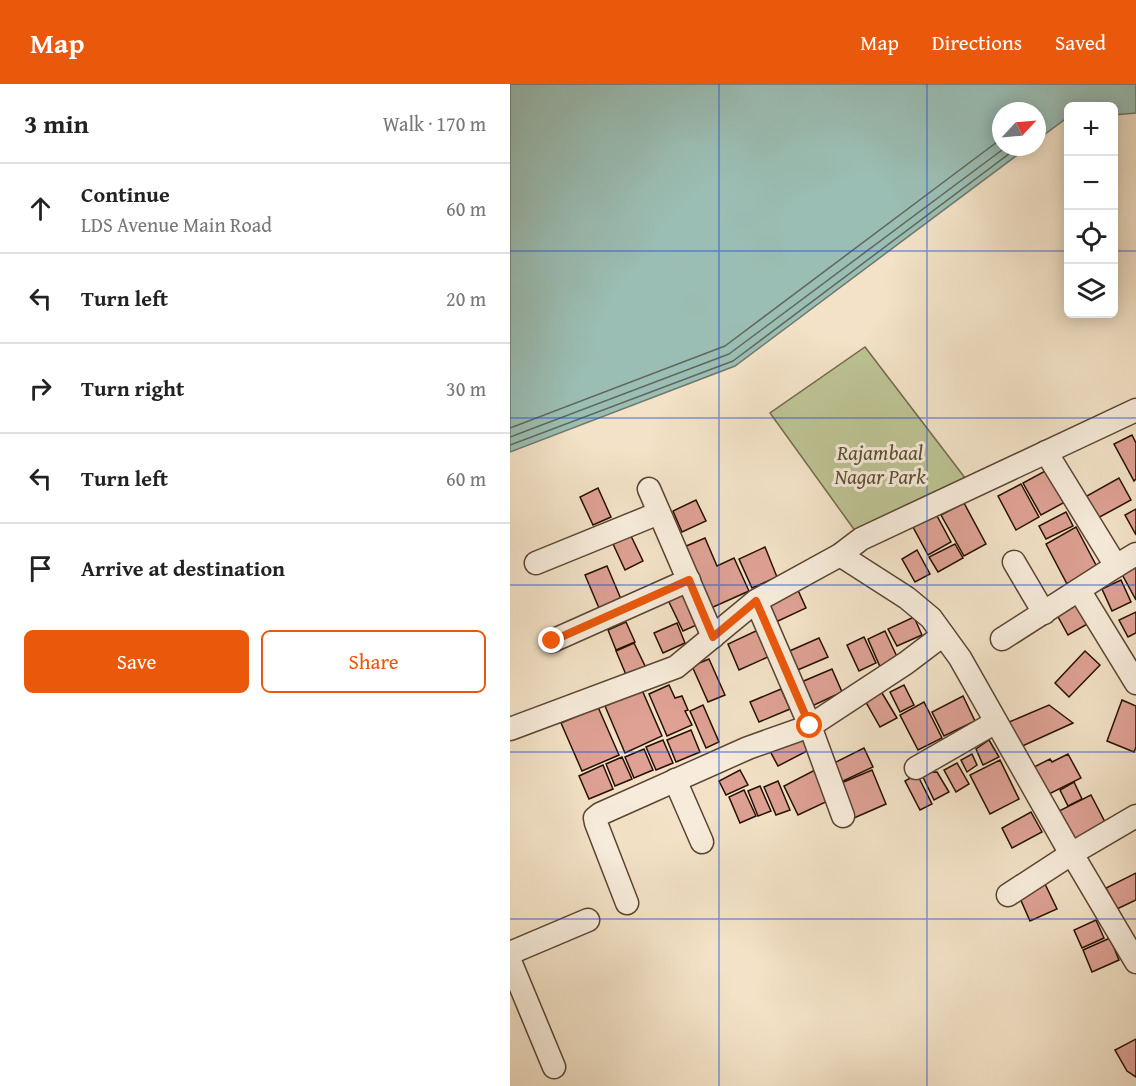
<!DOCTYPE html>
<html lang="en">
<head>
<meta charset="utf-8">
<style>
	:root { --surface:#fff; --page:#f6f6f6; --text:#222; --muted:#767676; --line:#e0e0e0; --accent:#ea580c }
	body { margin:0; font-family:"Gentium Book Plus",serif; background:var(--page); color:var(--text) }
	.controls { position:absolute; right:18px; top:18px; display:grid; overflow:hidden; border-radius:9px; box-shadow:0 3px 15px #0003 }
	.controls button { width:54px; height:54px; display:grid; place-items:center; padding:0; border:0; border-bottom:2px solid var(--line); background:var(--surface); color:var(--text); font:30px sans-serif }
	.compass { position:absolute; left:482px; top:18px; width:54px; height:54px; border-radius:50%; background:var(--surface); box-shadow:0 3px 15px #0003; rotate:64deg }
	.stop { position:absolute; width:18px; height:18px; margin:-14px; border:4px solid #ea580c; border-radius:50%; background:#fff }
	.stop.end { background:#ea580c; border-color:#fff; box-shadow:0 2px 6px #0008 }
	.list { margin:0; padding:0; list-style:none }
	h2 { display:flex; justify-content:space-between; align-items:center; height:78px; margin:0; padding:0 24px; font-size:26px }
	h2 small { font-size:20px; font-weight:400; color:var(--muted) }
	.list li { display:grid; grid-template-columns:39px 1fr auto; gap:18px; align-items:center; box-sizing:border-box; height:90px; padding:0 24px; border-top:2px solid var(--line) }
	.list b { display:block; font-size:22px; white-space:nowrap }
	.list p { margin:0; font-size:20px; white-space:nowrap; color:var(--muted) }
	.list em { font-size:20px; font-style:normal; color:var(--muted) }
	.actions { display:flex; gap:12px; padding:18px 24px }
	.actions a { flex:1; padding:14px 0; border:2px solid var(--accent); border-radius:9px; text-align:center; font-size:21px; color:var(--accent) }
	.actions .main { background:var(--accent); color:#fff }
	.icon { flex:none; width:33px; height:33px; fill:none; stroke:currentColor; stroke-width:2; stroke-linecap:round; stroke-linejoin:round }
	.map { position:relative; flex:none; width:626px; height:1002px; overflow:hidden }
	header { display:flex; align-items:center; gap:36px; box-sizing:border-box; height:84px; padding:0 30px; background:var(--accent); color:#fff }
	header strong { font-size:28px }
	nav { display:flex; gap:33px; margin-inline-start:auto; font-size:21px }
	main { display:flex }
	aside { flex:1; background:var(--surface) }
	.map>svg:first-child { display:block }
</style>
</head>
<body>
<header>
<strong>Map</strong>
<nav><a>Map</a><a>Directions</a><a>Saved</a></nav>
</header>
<main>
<aside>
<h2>3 min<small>Walk · 170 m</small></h2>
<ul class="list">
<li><svg class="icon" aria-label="ahead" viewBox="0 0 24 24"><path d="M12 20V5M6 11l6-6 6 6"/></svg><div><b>Continue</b><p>LDS Avenue Main Road</p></div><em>60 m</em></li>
<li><svg class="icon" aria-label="left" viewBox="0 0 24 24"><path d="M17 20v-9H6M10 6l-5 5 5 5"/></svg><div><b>Turn left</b></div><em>20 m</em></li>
<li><svg class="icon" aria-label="right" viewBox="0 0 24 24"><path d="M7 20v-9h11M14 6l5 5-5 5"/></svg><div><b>Turn right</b></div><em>30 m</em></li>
<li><svg class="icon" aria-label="left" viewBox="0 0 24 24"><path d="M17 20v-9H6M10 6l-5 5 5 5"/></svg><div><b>Turn left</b></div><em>60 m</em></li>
<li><svg class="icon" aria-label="arrive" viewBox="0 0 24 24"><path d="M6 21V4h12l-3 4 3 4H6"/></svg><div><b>Arrive at destination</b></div></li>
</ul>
<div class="actions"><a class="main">Save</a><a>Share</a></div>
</aside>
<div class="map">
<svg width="626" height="1002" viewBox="0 0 626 1002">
	<rect width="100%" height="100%" fill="#f3e2c7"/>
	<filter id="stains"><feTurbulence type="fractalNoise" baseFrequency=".00333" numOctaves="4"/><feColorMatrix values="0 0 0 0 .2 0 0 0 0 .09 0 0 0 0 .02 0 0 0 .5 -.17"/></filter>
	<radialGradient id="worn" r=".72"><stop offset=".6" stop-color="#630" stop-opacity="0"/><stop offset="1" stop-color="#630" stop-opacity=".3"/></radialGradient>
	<path fill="#bdc394" stroke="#726a4a" stroke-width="1.5" d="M355,263L462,403L351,455L260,329Z"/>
	<path fill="#9bbeb4" stroke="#6d786c" stroke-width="1.5" d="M0,0H626V29L604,31V22H558V33L527,56V27H491V63H518L225,282L0,368Z"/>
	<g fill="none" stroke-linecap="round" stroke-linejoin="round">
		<g stroke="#61675a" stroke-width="1.5">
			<path d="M0,344L215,262L491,55"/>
			<path d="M0,353L219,270L496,63"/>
			<path d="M0,361L223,277L508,63"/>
		</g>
	</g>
	<g fill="#dea194" stroke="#271001" stroke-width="1.5">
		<path d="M622,351L626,359V395L624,397L604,360Z"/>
		<path d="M537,386L555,418L531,431L513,399Z"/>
		<path d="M609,394L621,416L586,435L575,413Z"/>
		<path d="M511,400L529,433L506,446L488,412Z"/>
		<path d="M88,404L101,433L83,441L70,413Z"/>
		<path d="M186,416L196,437L172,448L163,427Z"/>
		<path d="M454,419L476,460L454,472L431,431Z"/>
		<path d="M626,425V451L615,431Z"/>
		<path d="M556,428L563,442L536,455L529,442Z"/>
		<path d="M426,430L441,458L418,471L403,443Z"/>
		<path d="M566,443L587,483L557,500L536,460Z"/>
		<path d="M121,452L133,477L115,486L103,460Z"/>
		<path d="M195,454L207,482L224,474L239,507L201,524L174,463Z"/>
		<path d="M445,460L453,474L428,488L419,473Z"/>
		<path d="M255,463L267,493L242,504L229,475Z"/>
		<path d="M407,466L420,490L405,498L392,475Z"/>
		<path d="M626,473V516L608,483Z"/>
		<path d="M97,482L111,515L89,524L75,491Z"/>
		<path d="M611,496L621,518L602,527L592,505Z"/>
		<path d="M287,504L296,524L266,538L256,517Z"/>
		<path d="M174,510L189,540L173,547L158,516Z"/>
		<path d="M569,516L581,538L558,551L546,529Z"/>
		<path d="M626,528V549L618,553L609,536Z"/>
		<path d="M404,533L412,551L387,562L378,545Z"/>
		<path d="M116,538L125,558L106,566L98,546Z"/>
		<path d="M167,539L175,559L153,569L144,549Z"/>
		<path d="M248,546L260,572L229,586L218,560Z"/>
		<path d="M375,547L389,577L371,585L358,555Z"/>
		<path d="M354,553L366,579L349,587L337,561Z"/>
		<path d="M309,554L318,573L283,588L275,569Z"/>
		<path d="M124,559L136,584L117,593L106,567Z"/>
		<path d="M575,567L590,581L559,613L545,599Z"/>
		<path d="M199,575L215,611L198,618L182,582Z"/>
		<path d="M322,585L332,608L300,623L289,599Z"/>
		<path d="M159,601L165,614L172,612L178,626L175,627L182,641L157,652L139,610Z"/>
		<path d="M394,601L404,621L390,628L380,608Z"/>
		<path d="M369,604L387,634L370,643L353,613Z"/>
		<path d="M271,605L280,625L249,638L240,618Z"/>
		<path d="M132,606L152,652L115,669L95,622Z"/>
		<path d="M453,612L465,637L434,652L422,628Z"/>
		<path d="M612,616L626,622V663L624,668L597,657Z"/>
		<path d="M414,618L432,654L408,666L390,631Z"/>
		<path d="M193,621L209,658L196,664L180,627Z"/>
		<path d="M539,621L563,639L508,664L497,639Z"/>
		<path d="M88,623L109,671L72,687L51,639Z"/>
		<path d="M181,646L190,668L166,678L157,656Z"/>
		<path d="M291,653L299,666L268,682L260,667Z"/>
		<path d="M153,656L163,679L146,686L136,663Z"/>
		<path d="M479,656L489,673L473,681L466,665Z"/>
		<path d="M354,664L363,683L331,698L322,680Z"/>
		<path d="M134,665L143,686L124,694L115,673Z"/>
		<path d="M462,670L467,681L457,688L451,676Z"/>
		<path d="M558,670L571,694L537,711L522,684L540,675L542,678Z"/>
		<path d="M112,673L122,695L105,702L96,680Z"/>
		<path d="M490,676L509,715L480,730L460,691Z"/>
		<path d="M447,679L459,700L446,708L434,686Z"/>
		<path d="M93,681L103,705L79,715L69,692Z"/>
		<path d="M230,686L238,701L216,711L209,697Z"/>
		<path d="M305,686L320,716L288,731L274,702Z"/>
		<path d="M362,686L376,720L344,734L329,700Z"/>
		<path d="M427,688L439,708L424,716L411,689Z"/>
		<path d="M407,690L422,720L410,726L395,697Z"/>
		<path d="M268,697L280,726L266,731L254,703Z"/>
		<path d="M564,698L572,715L558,722L550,706Z"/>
		<path d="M250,702L261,727L248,732L238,707Z"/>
		<path d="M234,706L246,732L230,739L219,713Z"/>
		<path d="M581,711L596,740L564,756L549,727Z"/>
		<path d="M521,728L532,748L502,764L492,744Z"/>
		<path d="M626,789V816L607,825L596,804Z"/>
		<path d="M535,800L547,825L520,837L509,812Z"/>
		<path d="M586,836L594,854L572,864L564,846Z"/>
		<path d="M600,854L609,876L582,888L573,866Z"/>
		<path d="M626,955V993L617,987L605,966Z"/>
	</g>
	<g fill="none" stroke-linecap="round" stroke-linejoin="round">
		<g stroke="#5a4432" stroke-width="25">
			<g id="minor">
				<path d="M139,405L203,553"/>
				<path d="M330,471L397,514L421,534L450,574L561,770L568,780L626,878"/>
				<path d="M504,478L534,529"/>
				<path d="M26,479L149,429"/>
				<path d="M606,482L626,470"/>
				<path d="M569,506L626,599"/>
				<path d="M246,517L300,642L333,732"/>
				<path d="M492,555L606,482L536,368"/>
				<path d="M42,557L179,496"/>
				<path d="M0,645L166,583L246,517L330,471L351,455L626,326"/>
				<path d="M406,684L486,638"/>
				<path d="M165,696L192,758"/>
				<path d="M498,811L561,770L626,732"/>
				<path d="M117,819L86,739L85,734L90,730L238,664L300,642L396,579L433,551"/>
				<path d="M0,869L78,836"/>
				<path d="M0,877L44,983"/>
			</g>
		</g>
		<use href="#minor" stroke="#f7ecdb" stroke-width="22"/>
	</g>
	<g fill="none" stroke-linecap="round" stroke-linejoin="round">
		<path stroke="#ea580c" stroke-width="8" d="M42,557L179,496L203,553L246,517L300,642"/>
	</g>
	<path fill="none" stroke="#1d4ed8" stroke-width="1.5" stroke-opacity="0.55" d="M209,0V1002M417,0V1002M0,167H558M604,167H626M0,334H626M0,501H626M0,668H626M0,835H626"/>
	<g text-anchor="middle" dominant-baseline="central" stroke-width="6" stroke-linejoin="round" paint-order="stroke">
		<g font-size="21" font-style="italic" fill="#5c4f34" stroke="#f7ecdb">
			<text x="370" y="368">Rajambaal<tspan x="370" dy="24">Nagar Park</tspan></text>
		</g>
	</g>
	<rect width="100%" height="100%" filter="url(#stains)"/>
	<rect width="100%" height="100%" fill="url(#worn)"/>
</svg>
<div class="controls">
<button>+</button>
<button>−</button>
<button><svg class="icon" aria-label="locate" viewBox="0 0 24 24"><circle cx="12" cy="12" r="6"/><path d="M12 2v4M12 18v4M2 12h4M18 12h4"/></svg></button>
<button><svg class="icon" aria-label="layers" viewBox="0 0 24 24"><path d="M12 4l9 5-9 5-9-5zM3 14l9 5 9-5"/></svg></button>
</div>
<svg class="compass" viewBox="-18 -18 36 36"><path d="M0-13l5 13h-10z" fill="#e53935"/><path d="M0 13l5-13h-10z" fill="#767676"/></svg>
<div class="stop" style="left:300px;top:642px"></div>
<div class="stop end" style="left:42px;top:557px"></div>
</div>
</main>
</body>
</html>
